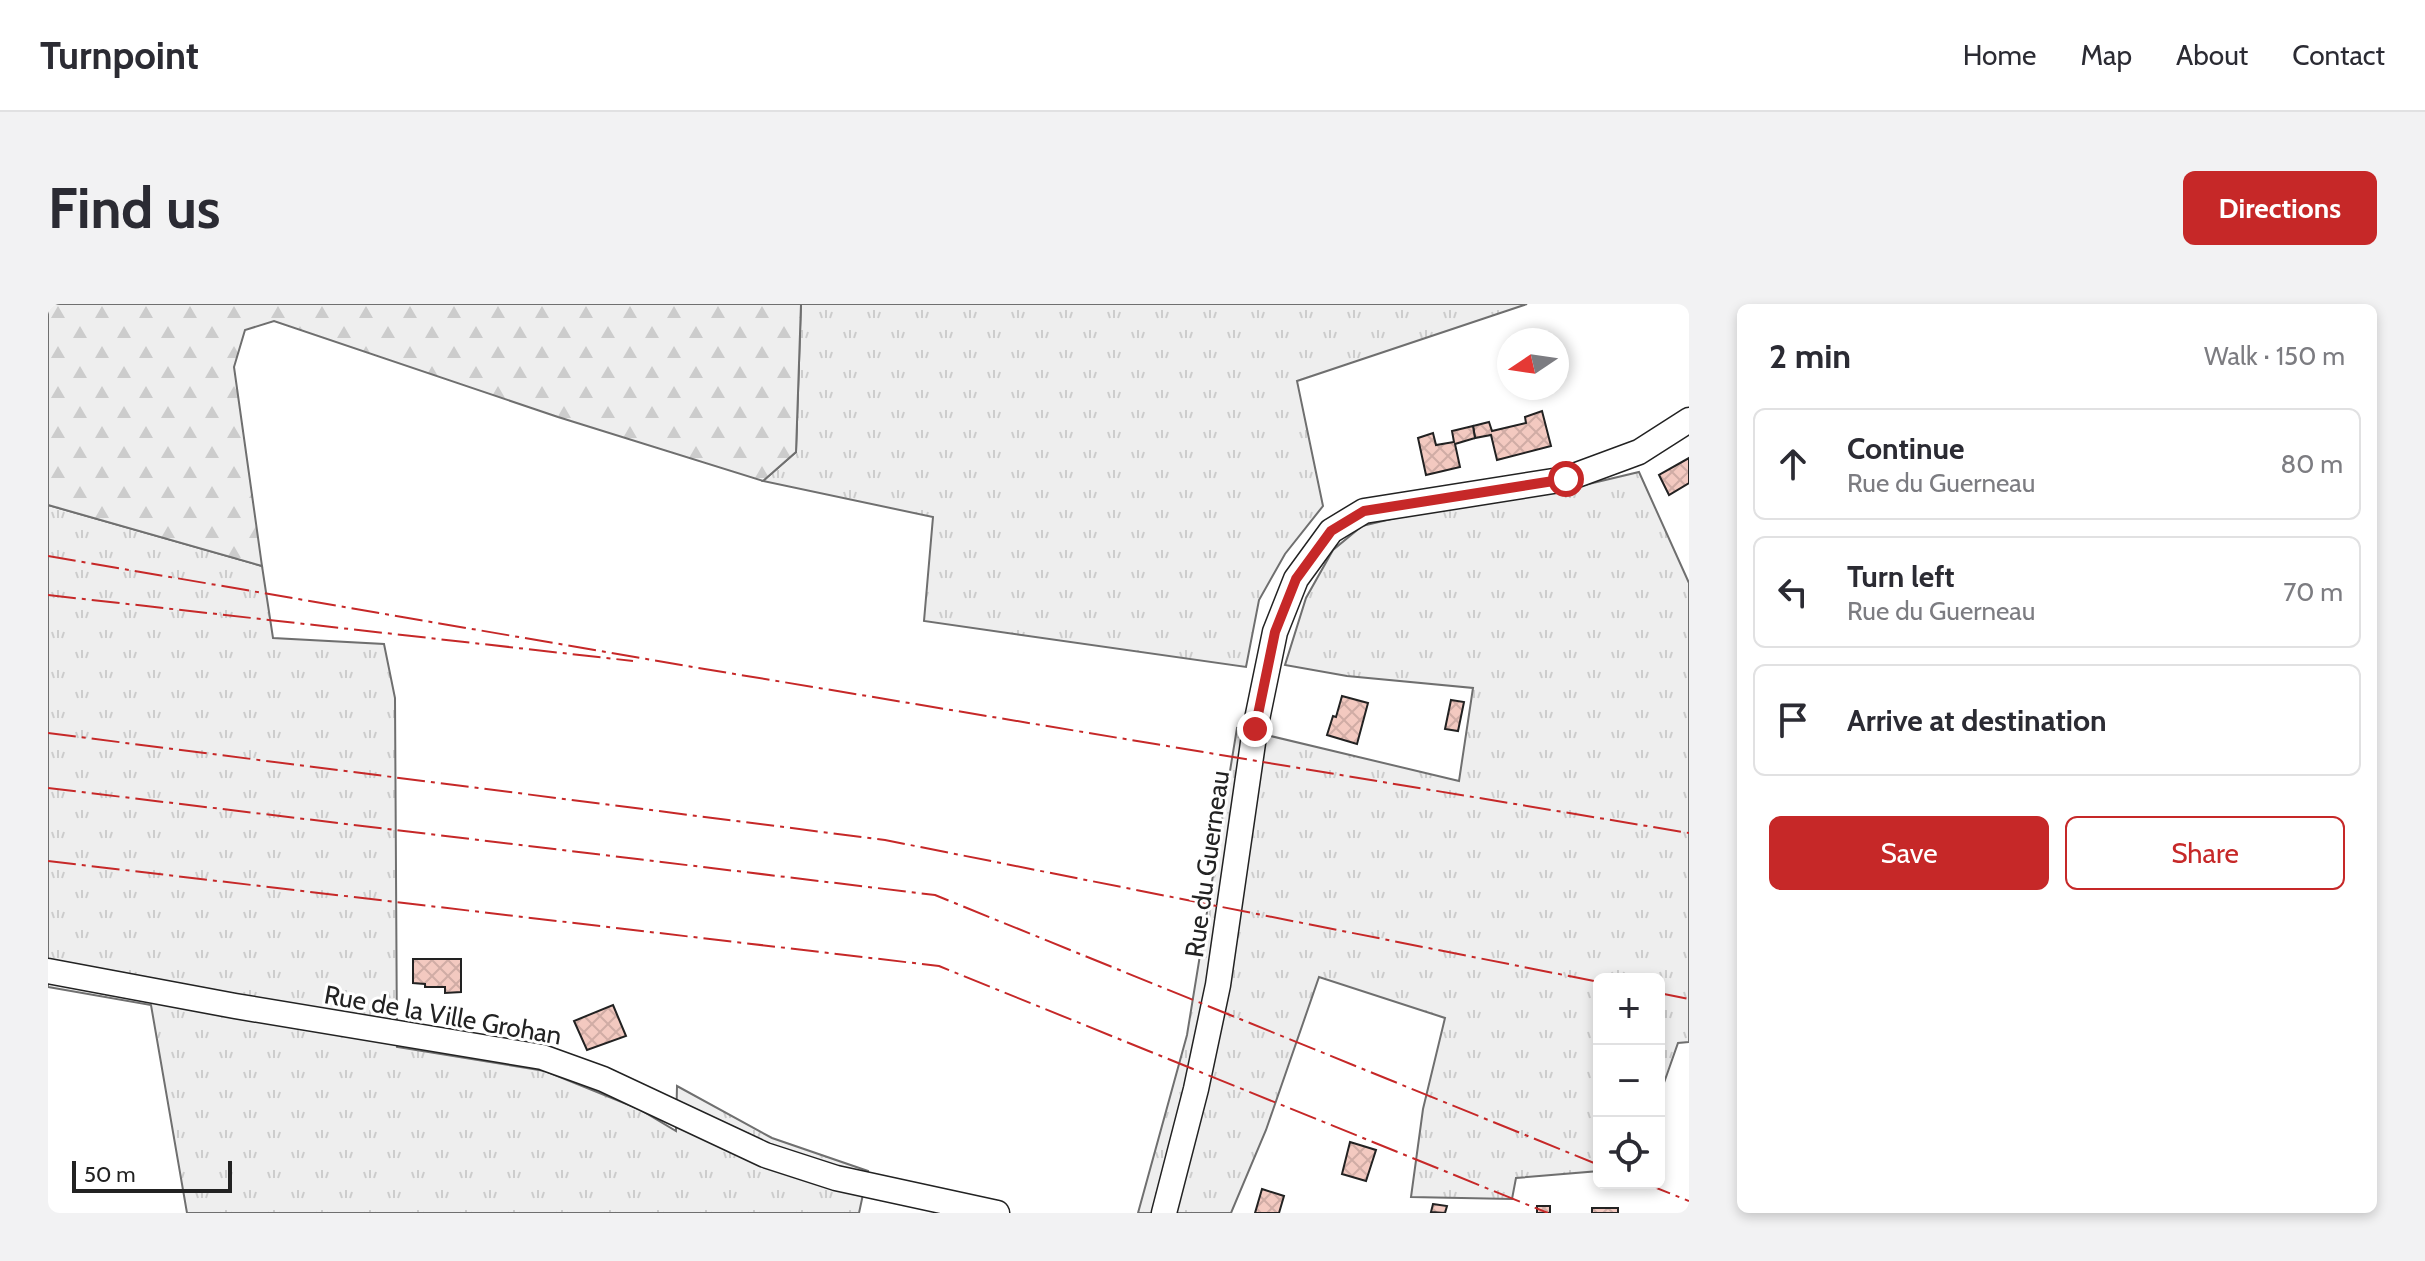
<!DOCTYPE html>
<html lang="en">
<head>
<meta charset="utf-8">
<style>
	:root { --surface:#fff; --page:#f2f2f3; --text:#2b2b33; --muted:#7c7c81; --line:#e1e1e2; --accent:#c62828 }
	body { margin:0; font-family:Cabin,sans-serif; background:var(--page); color:var(--text) }
	.controls { position:absolute; right:24px; bottom:24px; display:grid; overflow:hidden; border-radius:12px; box-shadow:0 4px 12px #0003 }
	.controls button { width:72px; height:72px; display:grid; place-items:center; padding:0; border:0; border-bottom:2px solid var(--line); background:var(--surface); color:var(--text); font:40px sans-serif }
	.compass { position:absolute; left:1449px; top:24px; width:72px; height:72px; border-radius:50%; background:var(--surface); box-shadow:0 4px 12px #0003; rotate:257deg }
	.scale { position:absolute; left:24px; bottom:20px; width:160px; box-sizing:border-box; padding-left:8px; border:4px solid #222; border-top:0; font-size:22px; line-height:28px; white-space:nowrap; color:#222; -webkit-text-stroke:6px #fff; paint-order:stroke }
	.stop { position:absolute; width:24px; height:24px; margin:-18px; border:6px solid #c62828; border-radius:50%; background:#fff }
	.stop.end { background:#c62828; border-color:#fff; box-shadow:0 2px 8px #0008 }
	.list { margin:0; padding:0; list-style:none }
	h2 { display:flex; justify-content:space-between; align-items:center; height:104px; margin:0; padding:0 32px; font-size:34px }
	h2 small { font-size:26px; font-weight:400; color:var(--muted) }
	.list li { display:grid; grid-template-columns:52px 1fr auto; gap:24px; align-items:center; box-sizing:border-box; height:112px; margin:0 16px 16px; padding:0 16px; border:2px solid var(--line); border-radius:12px }
	.list b { display:block; font-size:30px; white-space:nowrap }
	.list p { margin:0; font-size:26px; white-space:nowrap; color:var(--muted) }
	.list em { font-size:26px; font-style:normal; color:var(--muted) }
	.actions { display:flex; gap:16px; padding:24px 32px }
	.actions a { flex:1; padding:18px 0; border:2px solid var(--accent); border-radius:12px; text-align:center; font-size:28px; color:var(--accent) }
	.actions .main { background:var(--accent); color:#fff }
	.icon { flex:none; width:44px; height:44px; fill:none; stroke:currentColor; stroke-width:2; stroke-linecap:round; stroke-linejoin:round }
	.map { position:relative; flex:none; width:1641px; height:909px; overflow:hidden; border-radius:12px }
	header { display:flex; align-items:center; gap:48px; box-sizing:border-box; height:112px; padding:0 40px; background:var(--surface); border-bottom:2px solid var(--line) }
	header strong { font-size:38px }
	nav { display:flex; gap:44px; margin-inline-start:auto; font-size:28px }
	.intro { display:flex; align-items:center; justify-content:space-between; box-sizing:border-box; height:192px; padding:0 48px }
	h1 { margin:0; font-size:56px }
	.button { padding:20px 36px; border-radius:12px; background:var(--accent); color:#fff; font-size:28px; font-weight:700 }
	main { display:flex; gap:48px; padding:0 48px }
	aside { flex:1; background:var(--surface); border-radius:12px; box-shadow:0 4px 12px #0003 }
	.map>svg:first-child { display:block }
</style>
</head>
<body>
<header>
<strong>Turnpoint</strong>
<nav><a>Home</a><a>Map</a><a>About</a><a>Contact</a></nav>
</header>
<div class="intro"><h1>Find us</h1><a class="button">Directions</a></div>
<main>
<div class="map">
<svg width="1641" height="909" viewBox="0 0 1641 909">
	<defs>
		<pattern id="grass-tufts" width="24" height="20" patternUnits="userSpaceOnUse" patternTransform="scale(2)"><rect width="24" height="20" fill="#eee"/><path d="M3 7l-1-3M5 7V3M7 7l1-3M15 17l-1-3M17 17v-4M19 17l1-3" fill="none" stroke="#ccc"/></pattern>
		<pattern id="forest-firs" width="22" height="20" patternUnits="userSpaceOnUse" patternTransform="scale(2)"><rect width="22" height="20" fill="#eee"/><path d="M5 1l3.5 6h-7zM16 11l3.5 6h-7z" fill="#ccc"/></pattern>
		<pattern id="building-cross-hatch" width="8" height="8" patternUnits="userSpaceOnUse" patternTransform="scale(2)"><rect width="8" height="8" fill="#f3c9c0"/><path d="M0 0l8 8M0 8l8-8" fill="none" stroke="#d0aca5"/></pattern>
	</defs>
	<rect width="100%" height="100%" fill="#fff"/>
	<g fill="url(#grass-tufts)" stroke="#6f6f6f" stroke-width="2">
		<path d="M753,0H1479L1249,77L1275,202L1237,250L1211,296L1198,363L876,317L885,213L715,177L748,148Z"/>
		<path d="M1591,168L1641,279V738L1630,739L1611,793V675H1551V867L1468,874L1464,895L1363,893L1375,805L1397,714L1271,673L1218,826L1183,909H1090L1139,731L1189,424L1411,477L1425,384L1299,372L1237,361L1258,294L1285,246L1314,222L1364,210L1507,188Z"/>
		<path d="M0,201L214,262L225,334L336,340L347,394L349,743L497,767L591,805L628,827L629,782L724,834L820,867L811,909H139L103,701L0,683Z"/>
	</g>
	<path fill="url(#forest-firs)" stroke="#6f6f6f" stroke-width="2" d="M0,0H753L748,148L715,177L510,113L226,17L197,26L186,63L214,262L0,201Z"/>
	<g fill="url(#building-cross-hatch)" stroke="#222" stroke-width="2">
		<path d="M1494,107L1503,142L1449,156L1443,131L1427,134L1425,122L1441,118L1444,127L1478,119L1477,113Z"/>
		<path d="M1425,122L1427,134L1407,140L1412,163L1378,171L1370,134L1385,129L1388,141L1406,138L1404,127Z"/>
		<path d="M1641,154V179L1621,191L1611,171Z"/>
		<path d="M1294,392L1320,399L1309,440L1279,431L1285,412L1288,413Z"/>
		<path d="M1403,396L1416,398L1410,427L1397,425Z"/>
		<path d="M365,655H413V688L397,689V683H377V680L365,679Z"/>
		<path d="M565,701L578,732L539,746L526,717Z"/>
		<path d="M1302,838L1328,846L1318,877L1294,870Z"/>
		<path d="M1214,885L1236,892L1231,909H1207Z"/>
		<path d="M1385,900L1399,902L1397,909L1383,908Z"/>
		<rect x="1489" y="902" width="13" height="7"/>
		<rect x="1544" y="904" width="26" height="5"/>
	</g>
	<g fill="none" stroke-linecap="round" stroke-linejoin="round">
		<g stroke="#222" stroke-width="27">
			<g id="minor">
				<path d="M0,667L187,702L494,753L555,775L717,851L788,874L949,909"/>
				<path d="M1116,909L1148,785L1170,681L1207,425L1227,328L1248,275L1283,227L1316,207L1518,175L1591,148L1641,116"/>
			</g>
		</g>
		<use href="#minor" stroke="#fff" stroke-width="24"/>
		<g stroke="#c62828" stroke-width="2" stroke-dasharray="28 6 4 6" stroke-linecap="butt">
			<path d="M0,252L645,363L1641,529"/>
			<path d="M0,291L585,357"/>
			<path d="M0,429L837,536L1551,678"/>
			<path d="M0,484L887,591L1551,861"/>
			<path d="M0,557L891,662L1500,909"/>
			<path d="M1611,689L1641,695"/>
			<path d="M1596,879L1641,897"/>
		</g>
	</g>
	<g fill="none" stroke-linecap="round" stroke-linejoin="round">
		<path stroke="#c62828" stroke-width="10" d="M1207,425L1227,328L1248,275L1283,227L1316,207L1518,175"/>
	</g>
	<g text-anchor="middle" dominant-baseline="central" stroke-width="6" stroke-linejoin="round" paint-order="stroke">
		<g font-size="26" fill="#222" stroke="#fff">
			<text transform="translate(1159 560) rotate(-82)">Rue du Guerneau</text>
			<text transform="translate(395 711) rotate(10)">Rue de la Ville Grohan</text>
		</g>
	</g>
</svg>
<div class="controls">
<button>+</button>
<button>−</button>
<button><svg class="icon" aria-label="locate" viewBox="0 0 24 24"><circle cx="12" cy="12" r="6"/><path d="M12 2v4M12 18v4M2 12h4M18 12h4"/></svg></button>
</div>
<svg class="compass" viewBox="-18 -18 36 36"><path d="M0-13l5 13h-10z" fill="#e53935"/><path d="M0 13l5-13h-10z" fill="#7c7c81"/></svg>
<div class="scale">50 m</div>
<div class="stop" style="left:1518px;top:175px"></div>
<div class="stop end" style="left:1207px;top:425px"></div>
</div>
<aside>
<h2>2 min<small>Walk · 150 m</small></h2>
<ul class="list">
<li><svg class="icon" aria-label="ahead" viewBox="0 0 24 24"><path d="M12 20V5M6 11l6-6 6 6"/></svg><div><b>Continue</b><p>Rue du Guerneau</p></div><em>80 m</em></li>
<li><svg class="icon" aria-label="left" viewBox="0 0 24 24"><path d="M17 20v-9H6M10 6l-5 5 5 5"/></svg><div><b>Turn left</b><p>Rue du Guerneau</p></div><em>70 m</em></li>
<li><svg class="icon" aria-label="arrive" viewBox="0 0 24 24"><path d="M6 21V4h12l-3 4 3 4H6"/></svg><div><b>Arrive at destination</b></div></li>
</ul>
<div class="actions"><a class="main">Save</a><a>Share</a></div>
</aside>
</main>
</body>
</html>
